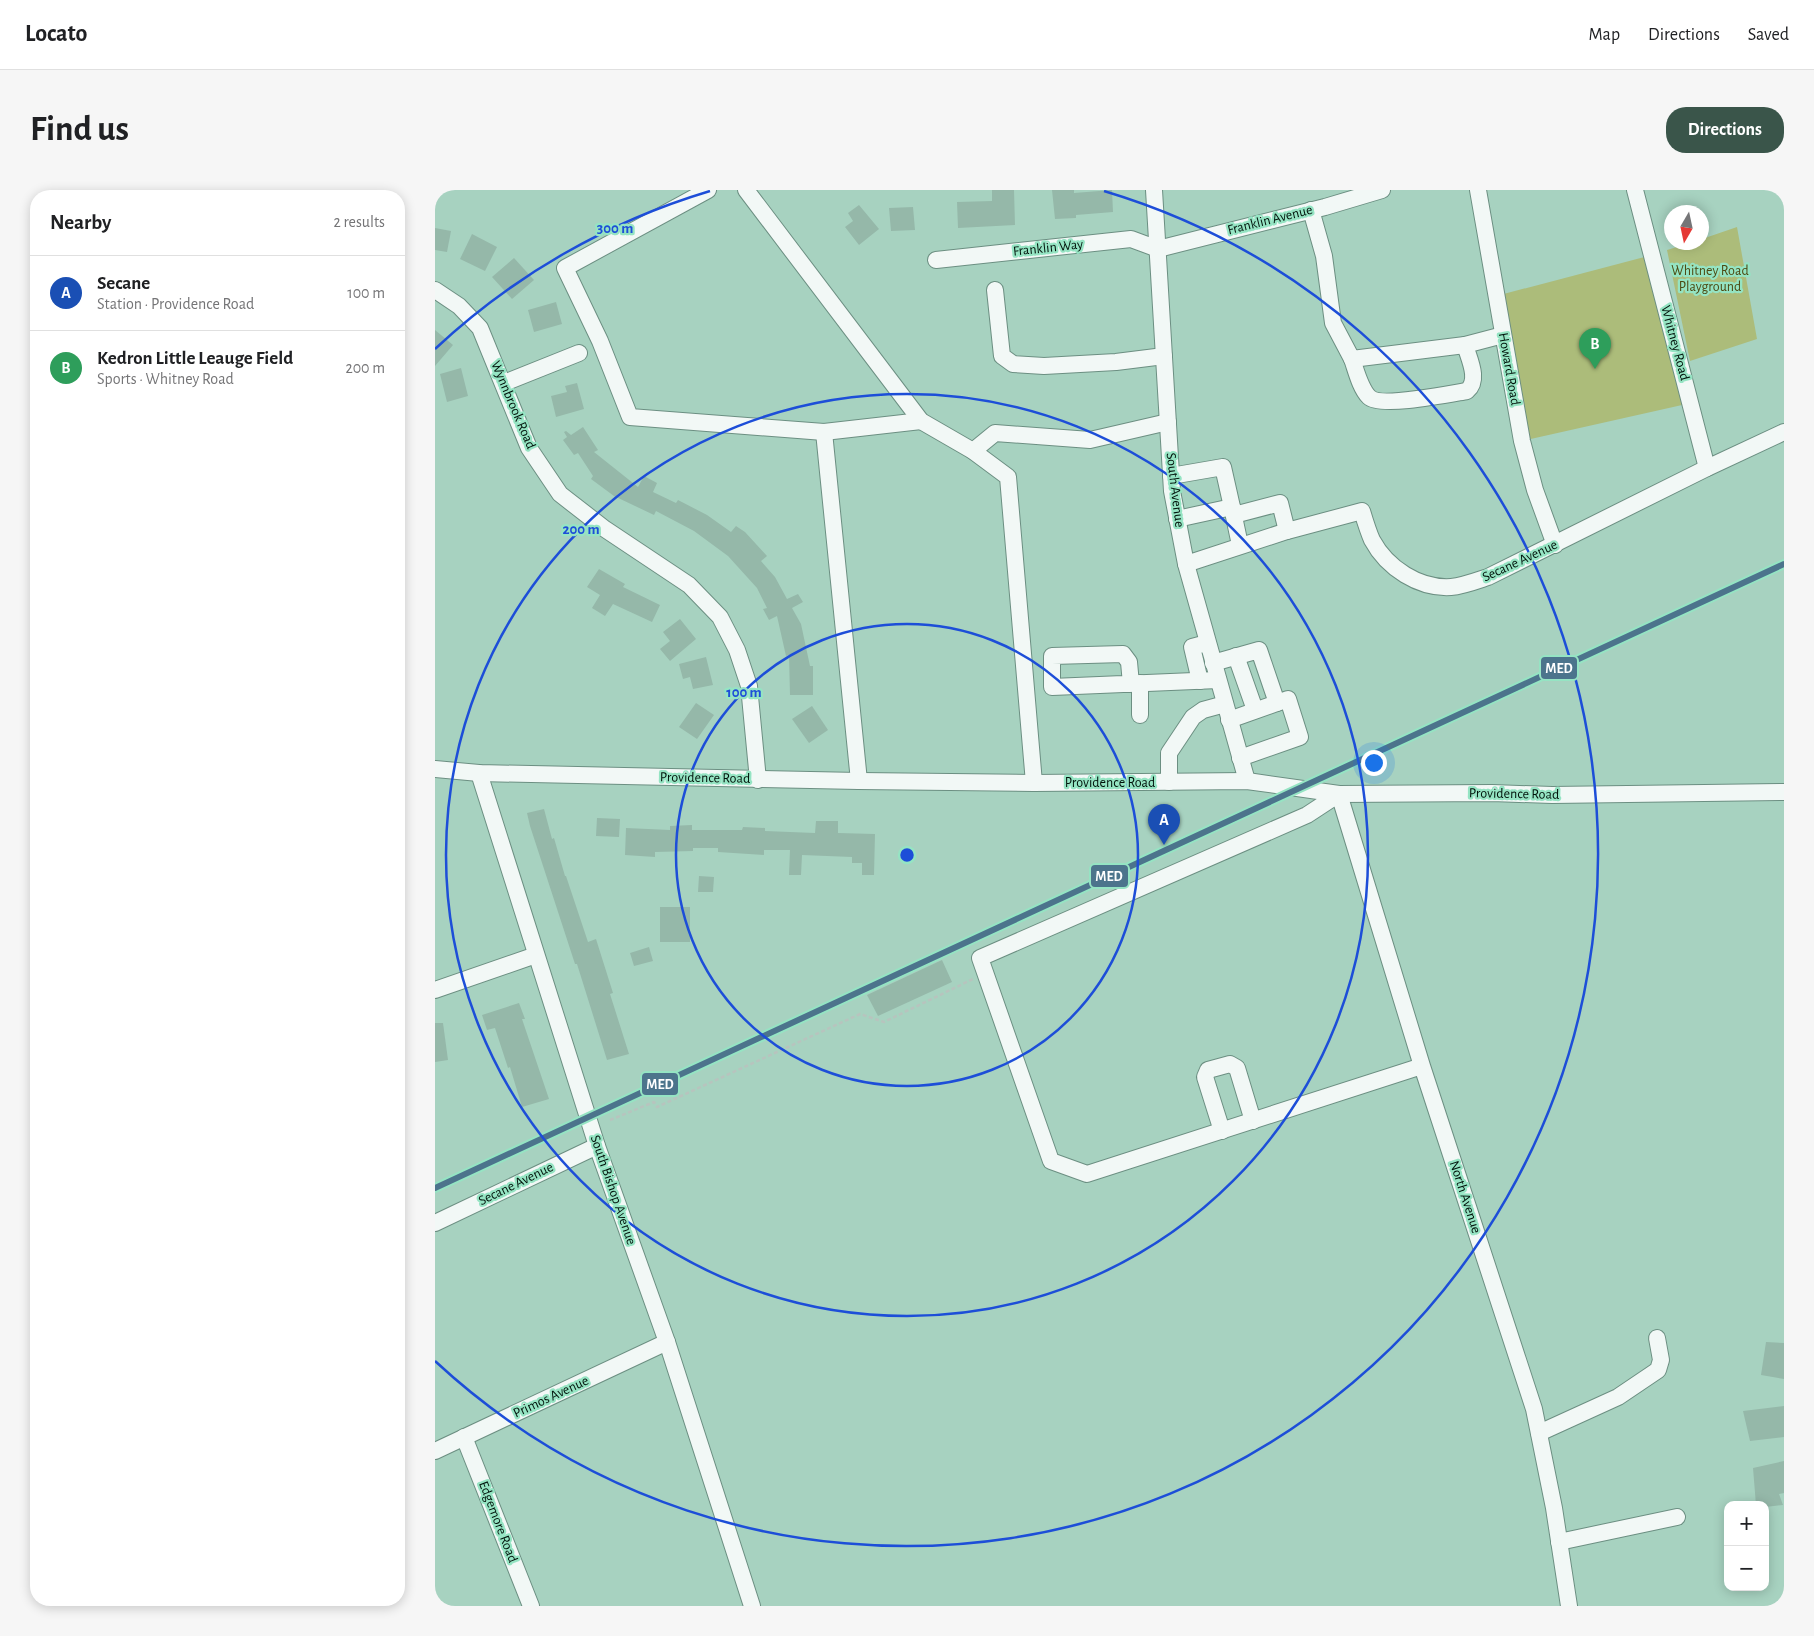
<!DOCTYPE html>
<html lang="en">
<head>
<meta charset="utf-8">
<style>
	:root { --surface:#fff; --page:#f6f6f6; --text:#202124; --muted:#757577; --line:#e0e0e0; --accent:#3a554a }
	body { margin:0; font-family:"Alegreya Sans",sans-serif; background:var(--page); color:var(--text) }
	.controls { position:absolute; right:15px; bottom:15px; display:grid; overflow:hidden; border-radius:10px; box-shadow:0 2px 12px #0003 }
	.controls button { width:45px; height:45px; display:grid; place-items:center; padding:0; border:0; border-bottom:1px solid var(--line); background:var(--surface); color:var(--text); font:25px sans-serif }
	.compass { position:absolute; left:1229px; top:15px; width:45px; height:45px; border-radius:50%; background:var(--surface); box-shadow:0 2px 12px #0003; rotate:189deg }
	.you { position:absolute; left:938px; top:572px; width:18px; height:18px; margin:-12px; border:4px solid #fff; border-radius:50%; background:#1a73e8; box-shadow:0 0 0 8px #1a73e833 }
	.badge { display:grid; place-items:center; width:32px; height:32px; border-radius:50%; background:var(--accent); color:#fff; font-size:16px; font-weight:700 }
	.pin { position:absolute; translate:-50% -41px; filter:drop-shadow(0 1px 2px #0008) }
	.pin::after { content:''; position:absolute; top:26px; width:18px; height:15px; background:inherit; clip-path:polygon(0 0,100% 0,50% 100%) }
	.list { margin:0; padding:0; list-style:none }
	h2 { display:flex; justify-content:space-between; align-items:center; height:65px; margin:0; padding:0 20px; font-size:21px }
	h2 small { font-size:16px; font-weight:400; color:var(--muted) }
	.list li { display:grid; grid-template-columns:32px 1fr auto; gap:15px; align-items:center; box-sizing:border-box; height:75px; padding:0 20px; border-top:1px solid var(--line) }
	.list b { display:block; font-size:19px; white-space:nowrap }
	.list p { margin:0; font-size:16px; white-space:nowrap; color:var(--muted) }
	.list em { font-size:16px; font-style:normal; color:var(--muted) }
	.map { position:relative; flex:none; width:1349px; height:1416px; overflow:hidden; border-radius:20px }
	header { display:flex; align-items:center; gap:30px; box-sizing:border-box; height:70px; padding:0 25px; background:var(--surface); border-bottom:1px solid var(--line) }
	header strong { font-size:24px }
	nav { display:flex; gap:28px; margin-inline-start:auto; font-size:18px }
	.intro { display:flex; align-items:center; justify-content:space-between; box-sizing:border-box; height:120px; padding:0 30px }
	h1 { margin:0; font-size:35px }
	.button { padding:12px 22px; border-radius:20px; background:var(--accent); color:#fff; font-size:18px; font-weight:700 }
	main { display:flex; gap:30px; padding:0 30px }
	aside { flex:1; background:var(--surface); border-radius:20px; box-shadow:0 2px 12px #0003 }
	.map>svg:first-child { display:block }
</style>
</head>
<body>
<header>
<strong>Locato</strong>
<nav><a>Map</a><a>Directions</a><a>Saved</a></nav>
</header>
<div class="intro"><h1>Find us</h1><a class="button">Directions</a></div>
<main>
<aside>
<h2>Nearby<small>2 results</small></h2>
<ul class="list">
<li><span class="badge" style="background:#1a4fb4">A</span><div><b>Secane</b><p>Station · Providence Road</p></div><em>100 m</em></li>
<li><span class="badge" style="background:#2e9e5b">B</span><div><b>Kedron Little Leauge Field</b><p>Sports · Whitney Road</p></div><em>200 m</em></li>
</ul>
</aside>
<div class="map">
<svg width="1349" height="1416" viewBox="0 0 1349 1416">
	<rect width="100%" height="100%" fill="#a7d2c0"/>
	<g fill="#acbc7a">
		<path d="M1302,37L1322,149L1255,171L1232,60L1255,53L1266,52L1267,49Z"/>
		<path d="M1217,65L1256,213L1087,251L1061,106Z"/>
	</g>
	<g fill="#95b8a9">
		<path d="M557,0H579L580,35L523,38L522,12L557,11Z"/>
		<path d="M617,0H639V3L677,0L678,22L641,25V28L620,29Z"/>
		<path d="M424,15L444,39L424,55L410,37L418,31L413,23Z"/>
		<path d="M478,17L480,40L456,41L454,18Z"/>
		<path d="M0,38L16,41L12,62L0,60Z"/>
		<path d="M37,44L62,57L50,81L25,69Z"/>
		<path d="M79,68L99,90L77,109L57,87Z"/>
		<path d="M121,112L127,134L99,142L93,120Z"/>
		<path d="M0,140L18,155L0,176Z"/>
		<path d="M26,178L33,206L12,212L5,184Z"/>
		<path d="M142,193L149,219L121,227L116,206L132,202L130,196Z"/>
		<path d="M148,237L163,260L159,262L203,297L209,286L222,293L218,302L241,313L243,310L272,325L296,342L301,336L310,342L332,366L326,371L340,387L352,409L363,404L368,412L357,418L366,434L375,476H378V505H355L354,465L351,466L342,426L334,430L328,419L332,418L322,398L293,366L259,341L221,321L219,325L179,306L156,289L158,286L143,263L139,265L128,250L132,247L129,242L131,241L136,245Z"/>
		<path d="M164,379L190,394L188,397L225,415L217,432L178,414L170,426L157,418L165,405L152,397Z"/>
		<path d="M245,429L261,449L235,471L225,459L235,451L228,442Z"/>
		<path d="M271,467L278,495L258,499L255,487L248,489L244,474Z"/>
		<path d="M261,513L279,525L262,549L244,537Z"/>
		<path d="M377,516L393,540L374,553L357,529Z"/>
		<path d="M109,619L117,649L119,648L130,686H131L153,752L161,749L178,803L175,804L194,864L172,870L142,774H140L95,636L92,623Z"/>
		<path d="M162,628L185,629L184,647L161,646Z"/>
		<path d="M381,631H403V643L440,644L439,685H427V673H417V667L367,665L366,685H354L355,660H329V665L283,662V658H258V661L220,662V667L190,665L191,638L235,640V636L257,635V640H307L308,637L330,638V641L380,643Z"/>
		<path d="M264,686L279,687L278,702H263Z"/>
		<rect x="225" y="717" width="30" height="35"/>
		<path d="M214,757L218,771L199,776L195,763Z"/>
		<path d="M507,770L517,792L443,826L432,805Z"/>
		<path d="M84,813L90,829H87L114,909L87,917L75,877L73,878L60,838L52,840L47,825Z"/>
		<path d="M0,833H8L13,870L0,872Z"/>
		<path d="M1331,1152L1349,1153V1189L1326,1185Z"/>
		<path d="M1349,1216V1247L1315,1251L1308,1221Z"/>
		<path d="M1349,1271V1303L1344,1304L1348,1315L1330,1317V1315H1321L1318,1278Z"/>
	</g>
	<g fill="none" stroke-linecap="round" stroke-linejoin="round">
		<g stroke="#6c8f82" stroke-width="18">
			<g id="minor">
				<path d="M273,0L130,78L165,151L195,227L389,242L486,231"/>
				<path d="M311,0L486,231L538,261L573,287L599,593"/>
				<path d="M719,0L737,301L751,374L812,591"/>
				<path d="M1043,0L1087,251L1100,300L1120,355"/>
				<path d="M1200,0L1272,278"/>
				<path d="M876,20L889,66L898,133L917,169L1030,155L1068,145"/>
				<path d="M723,59L890,17L947,0"/>
				<path d="M501,70L696,49L723,59"/>
				<path d="M0,100L24,116L45,138L94,258L125,304L170,339L254,395L285,427L302,460L314,496L323,590"/>
				<path d="M560,100L567,166L578,174L609,176L681,172L729,166"/>
				<path d="M917,169C921,180 925,198 934,207C945,218 1014,204 1032,201C1045,190 1034,169 1030,155"/>
				<path d="M69,193L144,163"/>
				<path d="M389,242L424,591"/>
				<path d="M538,261L560,243L655,250L733,232"/>
				<path d="M736,286L788,277L797,317L742,329"/>
				<path d="M797,317L805,355"/>
				<path d="M799,325L845,313L852,341"/>
				<path d="M751,374L852,341L927,321C930,331 933,341 937,350C952,378 984,399 1016,397C1028,396 1041,391 1053,387L1272,278L1349,242"/>
				<path d="M801,466L820,520"/>
				<path d="M778,473L824,460L842,513"/>
				<path d="M765,491L757,457L772,453"/>
				<path d="M696,494L694,472L688,464L617,466V497L783,490"/>
				<path d="M705,525V493"/>
				<path d="M794,530L853,509L865,547L805,568"/>
				<path d="M0,579L44,583L424,591L599,593L812,591L904,604L1057,603L1117,605L1349,602"/>
				<path d="M44,583L162,956L232,1152L317,1416"/>
				<path d="M734,592V563L758,527L768,520L790,514"/>
				<path d="M0,800L101,765"/>
				<path d="M987,876L652,984L616,971L545,768L872,625L904,604L987,876L1099,1219L1119,1318L1134,1416"/>
				<path d="M787,941L770,887L773,880L795,874L802,878L818,931"/>
				<path d="M0,1033L162,956"/>
				<path d="M1104,1243L1183,1207L1223,1180L1226,1170L1222,1148"/>
				<path d="M29,1247L96,1416"/>
				<path d="M0,1261L232,1152"/>
				<path d="M1124,1352L1242,1327"/>
			</g>
		</g>
		<path stroke="#b7c4be" stroke-width="2.5" stroke-dasharray="4 2.5" stroke-linecap="butt" d="M175,930L219,912L222,917L425,824L449,832L538,789"/>
		<use href="#minor" stroke="#f2f8f6" stroke-width="16"/>
		<g stroke="#95e4c3" stroke-width="10">
			<path id="rail-1" d="M0,998L1349,374"/>
		</g>
		<use href="#rail-1" stroke="#4c748c" stroke-width="6"/>
	</g>
	<g fill="none" stroke="#1d4ed8" stroke-width="2.5">
		<circle cx="472" cy="665" r="231"/>
		<circle cx="472" cy="665" r="461"/>
		<path d="M0 159A692 692 0 0 1 275 1M669 1A692 692 0 1 1 0 1171"/>
	</g>
	<g text-anchor="middle" dominant-baseline="central" stroke-width="4.5" stroke-linejoin="round" paint-order="stroke">
		<g font-size="14" fill="#00120a" stroke="#95e4c3">
			<text transform="translate(835 30) rotate(-14)">Franklin Avenue</text>
			<text transform="translate(613 58) rotate(-6)">Franklin Way</text>
			<text transform="translate(1240 153) rotate(75)">Whitney Road</text>
			<text transform="translate(1074 179) rotate(80)">Howard Road</text>
			<text transform="translate(78 215) rotate(67)">Wynnbrook Road</text>
			<text transform="translate(740 300) rotate(83)">South Avenue</text>
			<text transform="translate(1085 371) rotate(-25)">Secane Avenue</text>
			<text transform="translate(270 588) rotate(1)">Providence Road</text>
			<text x="675" y="593">Providence Road</text>
			<text transform="translate(1079 604) rotate(1)">Providence Road</text>
			<text transform="translate(81 994) rotate(-26)">Secane Avenue</text>
			<text transform="translate(178 1000) rotate(71)">South Bishop Avenue</text>
			<text transform="translate(1030 1007) rotate(72)">North Avenue</text>
			<text transform="translate(116 1207) rotate(-25)">Primos Avenue</text>
			<text transform="translate(63 1332) rotate(69)">Edgemore Road</text>
		</g>
		<g font-size="14" fill="#4d4a13" stroke="#95e4c3">
			<text x="1275" y="81">Whitney Road<tspan x="1275" dy="16">Playground</tspan></text>
		</g>
	</g>
	<circle cx="472" cy="665" r="8" fill="#1d4ed8" stroke="#95e4c3" stroke-width="2.5"/>
	<g font-size="15" text-anchor="middle" font-weight="bold" fill="#1d4ed8" stroke="#95e4c3" stroke-width="4.5" stroke-linejoin="round" paint-order="stroke">
		<text x="180" y="43">300 m</text>
		<text x="146" y="344">200 m</text>
		<text x="309" y="507">100 m</text>
	</g>
	<g stroke="#95e4c3" stroke-width="2">
		<rect x="1105" y="466" width="38" height="24" rx="5" fill="#4c748c"/>
		<rect x="655" y="674" width="39" height="24" rx="5" fill="#4c748c"/>
		<rect x="206" y="882" width="38" height="24" rx="5" fill="#4c748c"/>
	</g>
	<g font-size="14" text-anchor="middle" font-weight="bold" fill="#fff">
		<text x="1124" y="483">MED</text>
		<text x="674" y="691">MED</text>
		<text x="225" y="899">MED</text>
	</g>
</svg>
<div class="controls">
<button>+</button>
<button>−</button>
</div>
<svg class="compass" viewBox="-18 -18 36 36"><path d="M0-13l5 13h-10z" fill="#e53935"/><path d="M0 13l5-13h-10z" fill="#757577"/></svg>
<div class="you"></div>
<div class="pin badge" style="left:729px;top:655px;background:#1a4fb4">A</div>
<div class="pin badge" style="left:1160px;top:179px;background:#2e9e5b">B</div>
</div>
</main>
</body>
</html>
